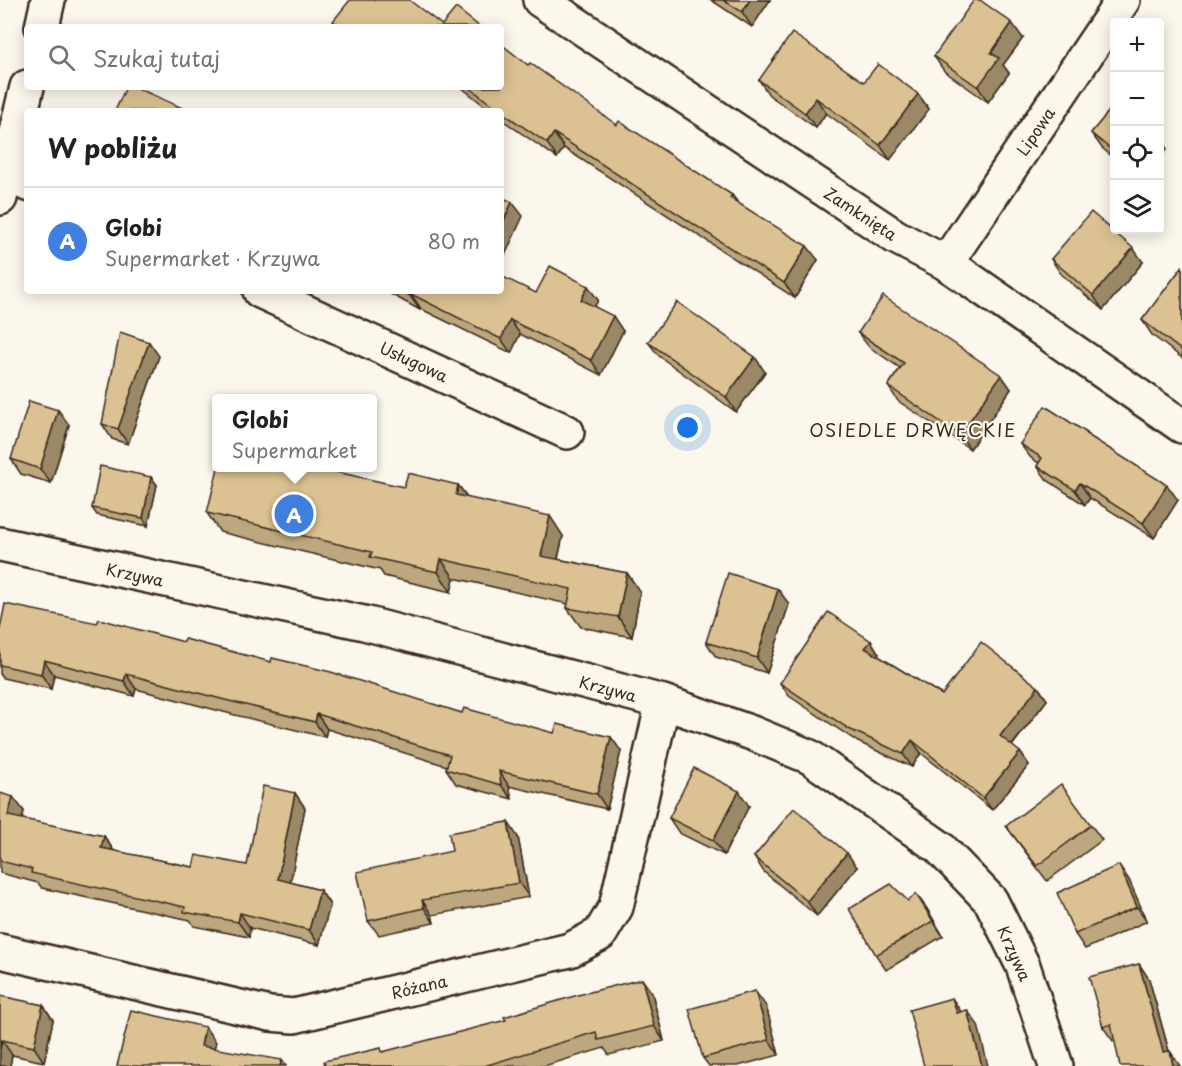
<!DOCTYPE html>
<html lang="pl">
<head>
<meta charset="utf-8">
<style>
	:root { --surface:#fff; --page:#f2f2f2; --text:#202124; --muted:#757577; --line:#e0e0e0; --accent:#3b2a1e }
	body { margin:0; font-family:"Playpen Sans",sans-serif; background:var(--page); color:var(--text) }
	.controls { position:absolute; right:18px; top:18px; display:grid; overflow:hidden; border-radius:6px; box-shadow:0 3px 15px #0003 }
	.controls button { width:54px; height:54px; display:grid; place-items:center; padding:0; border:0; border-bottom:2px solid var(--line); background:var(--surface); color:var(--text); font:30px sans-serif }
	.you { position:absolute; left:688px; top:428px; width:21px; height:21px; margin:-15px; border:4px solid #fff; border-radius:50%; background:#1a73e8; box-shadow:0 0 0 9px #1a73e833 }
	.badge { display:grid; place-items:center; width:39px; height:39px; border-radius:50%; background:var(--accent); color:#fff; font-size:20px; font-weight:700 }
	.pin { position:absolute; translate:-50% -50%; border:3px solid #fff; box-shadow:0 2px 6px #0006 }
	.popup { position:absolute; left:212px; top:394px; width:165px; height:78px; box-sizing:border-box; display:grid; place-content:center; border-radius:6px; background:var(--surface); filter:drop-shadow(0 2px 4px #0005); font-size:20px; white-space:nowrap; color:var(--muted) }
	.popup b { font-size:22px; color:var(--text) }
	.popup::after { content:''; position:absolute; left:50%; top:100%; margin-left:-12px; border:12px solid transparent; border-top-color:var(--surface) }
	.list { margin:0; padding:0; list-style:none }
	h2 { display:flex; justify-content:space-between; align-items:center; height:78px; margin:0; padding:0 24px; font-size:26px }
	h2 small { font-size:20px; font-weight:400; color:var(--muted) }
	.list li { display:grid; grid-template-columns:39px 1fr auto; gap:18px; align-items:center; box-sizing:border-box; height:108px; padding:0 24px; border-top:2px solid var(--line) }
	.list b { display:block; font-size:22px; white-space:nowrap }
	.list p { margin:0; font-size:20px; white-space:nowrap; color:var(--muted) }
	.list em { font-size:20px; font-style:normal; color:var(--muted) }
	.icon { flex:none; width:33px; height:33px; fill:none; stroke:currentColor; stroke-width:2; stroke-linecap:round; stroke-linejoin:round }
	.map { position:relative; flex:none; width:1182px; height:1066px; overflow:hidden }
	.search { position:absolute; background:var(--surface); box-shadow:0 3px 15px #0003; left:24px; top:24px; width:480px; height:66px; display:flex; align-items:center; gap:15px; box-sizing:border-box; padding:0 21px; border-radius:6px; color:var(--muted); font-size:22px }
	.panel { position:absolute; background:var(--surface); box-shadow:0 3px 15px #0003; left:24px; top:108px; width:480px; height:186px; border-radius:6px }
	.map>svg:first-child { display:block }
</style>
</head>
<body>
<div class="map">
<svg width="1182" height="1066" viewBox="0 0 1182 1066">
	<rect width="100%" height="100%" fill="#fbf7ec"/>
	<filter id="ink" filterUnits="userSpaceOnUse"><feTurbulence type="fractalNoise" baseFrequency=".0167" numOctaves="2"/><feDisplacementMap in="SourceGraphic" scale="12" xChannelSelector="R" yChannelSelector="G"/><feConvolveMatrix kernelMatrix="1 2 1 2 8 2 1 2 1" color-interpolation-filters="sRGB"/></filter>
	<g filter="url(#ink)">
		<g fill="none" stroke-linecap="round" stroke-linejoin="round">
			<g stroke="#3b2a1e" stroke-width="38">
				<g id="street">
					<path d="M540,0L896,237L946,263L1182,426"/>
					<path d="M6,173L27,184"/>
					<path d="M946,263L1123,0"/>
					<path d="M260,291L567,432"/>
					<path d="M0,544L364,623L663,702L752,733L810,757L939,847L991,901L1023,966L1056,1066"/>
					<path d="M0,951L270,1014L294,1016L570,950L600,934L616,907L663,702"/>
				</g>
			</g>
			<g stroke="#3b2a1e" stroke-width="38">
				<g id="secondary">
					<path d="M42,27L48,0"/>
					<path d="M0,198L27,87"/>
				</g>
			</g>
			<use href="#street" stroke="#fbf7ec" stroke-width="33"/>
			<use href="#secondary" stroke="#fbf7ec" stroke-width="33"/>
		</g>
		<g fill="#bda77e" stroke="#3b2a1e" stroke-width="1.5">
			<path d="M711,0H770L752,27Z"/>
			<path d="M1023,38L1003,65L1009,73L988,102L944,71L934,56Z"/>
			<path d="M528,65L617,125L732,195L738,203L818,260L795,298L564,148L557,158L501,119V111H491L461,87H501Z"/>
			<path d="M759,80L864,82L918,94L929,109L890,160L826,113L816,128L769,95Z"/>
			<path d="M1114,105V158L1102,148L1091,133Z"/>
			<path d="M1051,259L1143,262L1103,310L1061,274Z"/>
			<path d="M1182,267V358L1152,335L1142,320Z"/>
			<path d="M385,291H501L536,293L598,300L594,307L623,331L601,375L520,334L511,353L421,309L420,310Z"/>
			<path d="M858,333L1001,375L1011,389L970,449L898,401L888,386L900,368L869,347Z"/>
			<path d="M648,342L765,372L736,412L659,356Z"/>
			<path d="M159,356L128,444L112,439L102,424Z"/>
			<path d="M58,410L69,425L51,483L21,474L11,459Z"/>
			<path d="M1087,433L1088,435L1178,500L1154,538L1090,498L1085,505L1047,480L1037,466L1039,463L1031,458L1020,444Z"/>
			<path d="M151,477L157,485L148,526L97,515L92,508Z"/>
			<path d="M458,485L468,498L563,536L558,559L627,573L640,592L632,637L581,627L567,608L568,604L454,578L451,592L384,576L380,570L220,532L207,513L404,487Z"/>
			<path d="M789,604L767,673L716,657L706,642Z"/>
			<path d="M0,629L184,642L462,713L621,751L607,809L509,786L512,799L456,784L446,769L447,766L327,729L325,737L235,715L136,689L134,696L54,675L51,689L3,678L0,674Z"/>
			<path d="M871,641L879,654L878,656L942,695L1038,687L1047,700L1012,746L1020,752L1029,765L992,810L921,753L912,767L858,742L789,696L780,683Z"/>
			<path d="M0,793L24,811L22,819L104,836L114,851L193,867L247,865L295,793L305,808L290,882L320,890L330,905L319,945L250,928L249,937L194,926L190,920L42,888L38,883L0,873Z"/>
			<path d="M749,806L724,855L679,833L669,818Z"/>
			<path d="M1091,825L1102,840L1047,881L1006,826Z"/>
			<path d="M518,837L529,897L432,915L434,923L379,935L368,921L452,851Z"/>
			<path d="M754,857L857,867L817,916L764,872Z"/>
			<path d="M1119,865L1129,880L1147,921L1085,949L1075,934Z"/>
			<path d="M916,894L927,909L943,936L886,970L876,955L908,901Z"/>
			<path d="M1139,964L1149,979L1169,1051L1113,1041L1103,1027Z"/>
			<path d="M652,993L664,1041L609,1055L604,1048L544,1066H325L384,1052Z"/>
			<path d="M0,996L43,1005L53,1020L44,1062L12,1055L10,1066H0Z"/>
			<path d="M766,1006L779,1055L738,1066H709L703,1058Z"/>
		</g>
		<g fill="#9a8866" stroke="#3b2a1e" stroke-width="1.5">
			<path d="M750,0H770L752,27L742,12Z"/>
			<path d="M1012,23L1023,38L1003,65L1009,73L988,102L978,87L991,53Z"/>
			<path d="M918,94L929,109L890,160L880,145Z"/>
			<path d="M816,98L826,113L816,128L805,113Z"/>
			<path d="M554,133L564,148L557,158L547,143Z"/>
			<path d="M1160,138L1167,149L1160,159Z"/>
			<path d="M732,195L743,210L730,198Z"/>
			<path d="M512,202L523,216L501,264V227Z"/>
			<path d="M807,246L818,260L795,298L784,283Z"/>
			<path d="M1133,248L1143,262L1103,310L1093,295Z"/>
			<path d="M588,286L598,300L591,314L581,300Z"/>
			<path d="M411,294L421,309L420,310L410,296Z"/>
			<path d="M613,316L623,331L601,375L591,360Z"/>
			<path d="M510,320L520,334L511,353L501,339Z"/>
			<path d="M149,342L159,356L128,444L118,429Z"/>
			<path d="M755,357L765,372L736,412L726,397Z"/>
			<path d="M1001,375L1011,389L970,449L960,435Z"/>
			<path d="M58,410L69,425L51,483L40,469Z"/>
			<path d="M151,477L157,485L148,526L143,518Z"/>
			<path d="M1080,483L1090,498L1085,505L1075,490Z"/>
			<path d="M458,485L472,504L456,495Z"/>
			<path d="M1167,485L1178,500L1154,538L1143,523Z"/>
			<path d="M550,516L563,536L554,575L541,556Z"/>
			<path d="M441,559L454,578L451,592L438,572Z"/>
			<path d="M627,573L640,592L632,637L618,617Z"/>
			<path d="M778,589L789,604L767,673L757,658Z"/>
			<path d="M871,641L879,654L874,661L865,648Z"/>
			<path d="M44,660L54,675L51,689L41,674Z"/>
			<path d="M126,674L136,689L134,696L124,681Z"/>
			<path d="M1038,687L1047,700L1009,749L1000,736Z"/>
			<path d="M317,714L327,729L325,737L315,722Z"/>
			<path d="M611,737L621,751L607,809L597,794Z"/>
			<path d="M912,740L921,753L912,767L903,754Z"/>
			<path d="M1020,752L1029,765L992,810L983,798Z"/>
			<path d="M499,771L509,786L512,799L501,785Z"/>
			<path d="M739,791L749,806L724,855L713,840Z"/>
			<path d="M295,793L305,808L288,894L278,879Z"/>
			<path d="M13,797L24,811L19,830L8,816Z"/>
			<path d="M508,822L518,837L529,897L519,883Z"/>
			<path d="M104,836L114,851L101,848Z"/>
			<path d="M847,853L857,867L817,916L807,901Z"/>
			<path d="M1119,865L1129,880L1147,921L1137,907Z"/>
			<path d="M320,890L330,905L319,945L309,930Z"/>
			<path d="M916,894L927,909L943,936L933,921Z"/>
			<path d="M422,900L432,915L434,923L424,908Z"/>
			<path d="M240,913L250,928L249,937L238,922Z"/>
			<path d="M1139,964L1149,979L1173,1066L1163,1052Z"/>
			<path d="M642,979L652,993L664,1041L654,1026Z"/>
			<path d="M755,991L766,1006L779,1055L769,1040Z"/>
			<path d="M952,998L962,1013H957Z"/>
			<path d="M43,1005L53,1020L44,1062L34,1047Z"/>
			<path d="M967,1010L978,1025L988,1066H982Z"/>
			<path d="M205,1027L216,1042L211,1061L201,1046Z"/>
			<path d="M2,1040L12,1055L10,1066H0V1049Z"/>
			<path d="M1170,1051L1180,1066H1173Z"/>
			<path d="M282,1060L286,1066H280Z"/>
		</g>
		<g fill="#dcc292" stroke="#3b2a1e" stroke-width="1.5">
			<path d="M350,0H409L442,25L456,8L480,27H341L333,21Z"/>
			<path d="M723,0H750L742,12Z"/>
			<path d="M974,0H980L1012,23L991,53L999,58L978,87L934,56Z"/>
			<path d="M792,33L864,82L878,64L918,94L880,145L816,98L805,113L759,80Z"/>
			<path d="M501,44L528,65L530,63L617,125L619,121L732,195L730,198L807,246L784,283L554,133L547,143L497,109L469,87H501Z"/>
			<path d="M126,87H135L189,111H115Z"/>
			<path d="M1114,105V152L1091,133Z"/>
			<path d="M501,197L512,202L501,227Z"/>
			<path d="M1091,212L1133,248L1093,295L1051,259Z"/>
			<path d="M550,266L588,286L581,300L613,316L591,360L510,320L501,339L411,294L410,296L402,291H501V276L536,293Z"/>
			<path d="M1182,267V350H1181L1142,320Z"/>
			<path d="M883,296L1001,375L960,435L888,386L904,363L858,333Z"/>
			<path d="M677,302L755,357L726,397L648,342Z"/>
			<path d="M120,332L149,342L118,429L102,424Z"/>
			<path d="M29,401L58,410L40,469L11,459Z"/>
			<path d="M1045,406L1087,433L1086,434L1167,485L1143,523L1080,483L1075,490L1037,466L1042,458L1020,444Z"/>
			<path d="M100,466L151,477L143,518L92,508Z"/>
			<path d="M218,468H319L404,487L408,473L458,485L456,495L550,516L541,556L627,573L618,617L567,608L571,589L441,559L438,572L370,557L372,552L207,513Z"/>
			<path d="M728,573L778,589L757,658L706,642Z"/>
			<path d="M5,604L97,623L99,619L184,642L185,639L271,662L272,658L331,672L462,713L464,708L554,733L557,724L611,737L597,794L499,771L501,785L446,769L450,755L317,714L315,722L225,700L126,674L124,681L44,660L41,674L0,665V629Z"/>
			<path d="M828,612L871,641L865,648L942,695L981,642L1038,687L1000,736L1020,752L983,798L912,740L903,754L849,729L780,683Z"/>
			<path d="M694,768L739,791L713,840L669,818Z"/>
			<path d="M1061,784L1091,825L1037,866L1006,826Z"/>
			<path d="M263,786L295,793L278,879L320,890L309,930L240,913L238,922L184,912L185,907L31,873L32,869L0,861V793L13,797L8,816L104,836L101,848L193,867L196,855L247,865Z"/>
			<path d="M794,808L847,853L807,901L754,857Z"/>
			<path d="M508,822L519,883L422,900L424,908L368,921L357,872L452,851L449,833Z"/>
			<path d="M1119,865L1137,907L1075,934L1057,893Z"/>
			<path d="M891,884L908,901L916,894L933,921L876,955L849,909Z"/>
			<path d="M1139,964L1163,1052L1170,1051L1173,1066H1120L1111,1024L1103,1027L1089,977Z"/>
			<path d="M642,979L654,1026L598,1040L596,1032L484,1066H325L324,1061L381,1048L382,1052L506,1020L504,1017L578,995Z"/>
			<path d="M755,991L769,1040L703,1058L689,1009Z"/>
			<path d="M0,996L43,1005L34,1047L2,1040L0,1049Z"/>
			<path d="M952,998L957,1013L967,1010L982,1066H924L909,1010Z"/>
			<path d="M131,1010L205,1027L201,1046L282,1060L280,1066H117Z"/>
		</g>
	</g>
	<g text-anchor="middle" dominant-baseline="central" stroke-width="4.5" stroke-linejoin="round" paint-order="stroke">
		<g font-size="16" fill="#3b2a1e" stroke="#fbf7ec">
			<text transform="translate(1035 131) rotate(-56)">Lipowa</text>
			<text transform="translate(861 213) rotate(33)">Zamknięta</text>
			<text transform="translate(414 361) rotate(25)">Usługowa</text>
			<text transform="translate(135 574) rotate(12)">Krzywa</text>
			<text transform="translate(608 688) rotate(15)">Krzywa</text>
			<text transform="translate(1015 953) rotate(66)">Krzywa</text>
			<text transform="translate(419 986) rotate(-13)">Różana</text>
		</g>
		<g font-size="18" letter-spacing="1.5" fill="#3b2a1e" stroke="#fbf7ec">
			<text x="913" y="429">OSIEDLE DRWĘCKIE</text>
		</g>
	</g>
</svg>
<div class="controls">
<button>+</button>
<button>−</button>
<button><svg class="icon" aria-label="locate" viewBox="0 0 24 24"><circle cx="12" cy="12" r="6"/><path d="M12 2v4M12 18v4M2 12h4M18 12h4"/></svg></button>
<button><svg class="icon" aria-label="layers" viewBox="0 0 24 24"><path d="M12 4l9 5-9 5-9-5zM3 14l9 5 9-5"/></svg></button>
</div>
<div class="you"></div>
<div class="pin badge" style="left:294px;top:514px;background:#3f7fe0">A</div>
<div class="popup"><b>Globi</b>Supermarket</div>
<div class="search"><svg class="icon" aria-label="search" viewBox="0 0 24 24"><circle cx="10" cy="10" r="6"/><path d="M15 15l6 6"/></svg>Szukaj tutaj</div>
<section class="panel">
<h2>W pobliżu<small></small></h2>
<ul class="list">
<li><span class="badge" style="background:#3f7fe0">A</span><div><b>Globi</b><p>Supermarket · Krzywa</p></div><em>80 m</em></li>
</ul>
</section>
</div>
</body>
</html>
